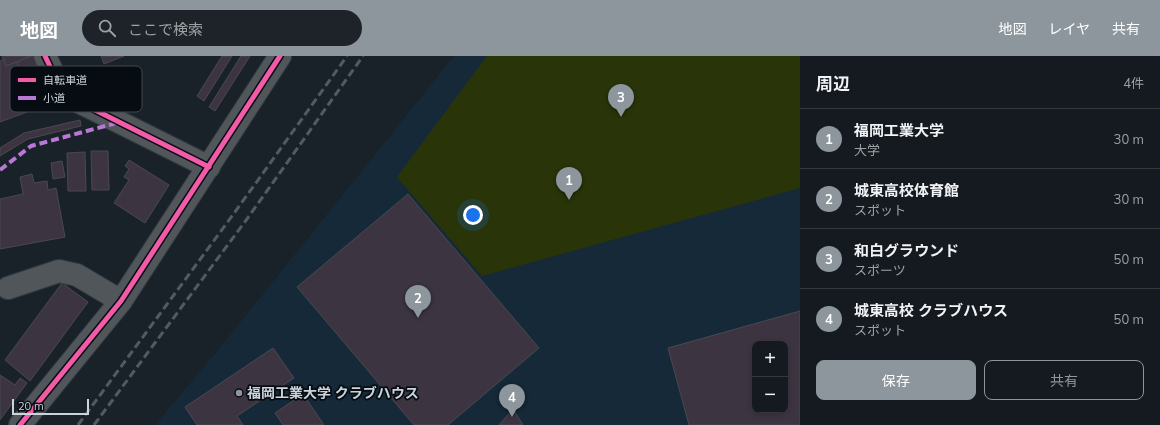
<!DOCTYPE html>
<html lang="ja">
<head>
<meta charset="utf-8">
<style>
	:root { --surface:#141a1f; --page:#1d2328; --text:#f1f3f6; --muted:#9da1a4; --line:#33383d; --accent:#8d969d }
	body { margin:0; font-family:Mulish,"Noto Sans JP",sans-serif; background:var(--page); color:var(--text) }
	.controls { position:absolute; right:12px; bottom:12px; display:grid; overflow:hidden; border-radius:8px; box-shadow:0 2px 6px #0003 }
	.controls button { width:36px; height:36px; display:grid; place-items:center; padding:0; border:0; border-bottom:1px solid var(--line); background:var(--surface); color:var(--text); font:20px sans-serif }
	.scale { position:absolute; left:12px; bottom:10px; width:77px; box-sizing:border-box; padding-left:4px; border:2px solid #cbd4dc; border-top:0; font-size:11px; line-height:14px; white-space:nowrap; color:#cbd4dc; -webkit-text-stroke:3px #060c11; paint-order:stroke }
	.you { position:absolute; left:473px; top:159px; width:14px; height:14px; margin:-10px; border:3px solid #fff; border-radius:50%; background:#1a73e8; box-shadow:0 0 0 6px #1a73e833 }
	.badge { display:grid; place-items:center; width:26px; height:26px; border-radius:50%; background:var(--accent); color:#fff; font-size:13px; font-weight:700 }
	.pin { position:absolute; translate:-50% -33px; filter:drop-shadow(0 1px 2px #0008) }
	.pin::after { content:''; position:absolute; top:21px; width:14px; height:12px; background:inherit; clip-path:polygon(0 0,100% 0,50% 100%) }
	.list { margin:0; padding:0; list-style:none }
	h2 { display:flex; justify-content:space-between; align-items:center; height:52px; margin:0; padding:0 16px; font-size:17px }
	h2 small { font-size:13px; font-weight:400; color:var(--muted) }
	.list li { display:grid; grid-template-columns:26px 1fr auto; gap:12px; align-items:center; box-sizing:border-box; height:60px; padding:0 16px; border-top:1px solid var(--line) }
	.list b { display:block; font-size:15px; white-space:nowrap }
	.list p { margin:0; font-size:13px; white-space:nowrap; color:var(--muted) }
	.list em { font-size:13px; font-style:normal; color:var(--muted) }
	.actions { display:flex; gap:8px; padding:12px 16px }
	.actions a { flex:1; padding:9px 0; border:1px solid var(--accent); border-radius:8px; text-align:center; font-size:14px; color:var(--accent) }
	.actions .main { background:var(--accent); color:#fff }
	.icon { flex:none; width:22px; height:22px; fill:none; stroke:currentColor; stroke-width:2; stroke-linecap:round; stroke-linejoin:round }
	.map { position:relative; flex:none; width:800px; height:369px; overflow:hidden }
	header { display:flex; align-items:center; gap:24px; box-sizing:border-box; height:56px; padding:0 20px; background:var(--accent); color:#fff }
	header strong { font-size:19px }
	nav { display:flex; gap:22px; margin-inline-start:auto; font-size:14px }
	.search { width:280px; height:36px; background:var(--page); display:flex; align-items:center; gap:10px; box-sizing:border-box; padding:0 14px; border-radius:22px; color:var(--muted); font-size:15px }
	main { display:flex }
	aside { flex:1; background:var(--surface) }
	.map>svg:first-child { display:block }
</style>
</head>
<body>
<header>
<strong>地図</strong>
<div class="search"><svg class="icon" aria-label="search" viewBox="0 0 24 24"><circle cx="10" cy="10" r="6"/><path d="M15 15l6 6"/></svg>ここで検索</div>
<nav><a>地図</a><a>レイヤ</a><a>共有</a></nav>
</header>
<main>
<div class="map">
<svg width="800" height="369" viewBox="0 0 800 369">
	<rect width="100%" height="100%" fill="#1a2229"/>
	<path fill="#162938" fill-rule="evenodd" d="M454,0H800V369H155L219,293ZM755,288H785V354H755Z"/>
	<path fill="#293509" d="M487,0H800V132L482,220L397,121Z"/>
	<g fill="#3c3541" stroke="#49494f" fill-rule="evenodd">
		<path d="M2,0H28L29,1L6,10Z"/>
		<path d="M31,0H43L60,44L35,53L17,6Z"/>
		<path d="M101,0H124L104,8Z"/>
		<path d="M222,0H232L204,45L197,40Z"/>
		<path d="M241,0H250L215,55L209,51Z"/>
		<path d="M4,3L6,10L17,6L35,53L0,66V5Z"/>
		<path d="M80,64L81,70L28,83L0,100V92L24,77Z"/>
		<path d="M91,95H108L109,134H92Z"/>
		<path d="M85,96L86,135H68L67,97Z"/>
		<path d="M129,104L169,129L145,167L114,147L129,124L124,121L129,113L125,110Z"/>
		<path d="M62,105L65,121L53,123L51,107Z"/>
		<path d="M32,118L34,127L47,125L48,134L56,132L65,181L0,193V143L23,138L20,121Z"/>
		<path d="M408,138L539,292L448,369H414L297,231Z"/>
		<path d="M62,227L88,246L30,325L5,304Z"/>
		<path d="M800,255V369H689L668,292ZM755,288H785V354H755Z"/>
		<path d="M273,292L294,322L237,360L243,369H197L185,351Z"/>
		<path d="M0,319L15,329L20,322L27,327L0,364Z"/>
		<path d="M303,338L324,369H283L275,357Z"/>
		<path d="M513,353L523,369H499Z"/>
	</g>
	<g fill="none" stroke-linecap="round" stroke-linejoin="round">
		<g stroke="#353c42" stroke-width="24">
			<g id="street">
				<path d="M45,0L63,38L209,111"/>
				<path d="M8,232L59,215L77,219L121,245"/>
				<path d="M20,369L121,245L280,0"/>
			</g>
		</g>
		<use href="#street" stroke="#50565a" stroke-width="22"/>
		<g stroke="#545a5f" stroke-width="3" stroke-dasharray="8 4" stroke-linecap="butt">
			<path d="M78,369L235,156L347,0"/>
			<path d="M94,369L247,163L363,0"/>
		</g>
		<path stroke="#ba77d6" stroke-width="4" stroke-dasharray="8 4" stroke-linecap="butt" d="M0,114L31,90L120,66"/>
		<g stroke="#060c11" stroke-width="8">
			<g id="cycleway">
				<path d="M45,0L63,38L209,111"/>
				<path d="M20,369L121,245L280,0"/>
			</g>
		</g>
		<use href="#cycleway" stroke="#f35aa7" stroke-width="5"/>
	</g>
	<circle fill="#8d969d" stroke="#060c11" stroke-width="1.5" cx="239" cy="337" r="4"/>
	<g text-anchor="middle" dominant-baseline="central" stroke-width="3.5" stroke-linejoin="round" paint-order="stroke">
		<g font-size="14" font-weight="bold" fill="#cbd4dc" stroke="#060c11" text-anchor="start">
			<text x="247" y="337">福岡工業大学 クラブハウス</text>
		</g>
	</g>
	<rect x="10" y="10" width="132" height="46" rx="6" fill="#060c11" stroke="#41484e" stroke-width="1"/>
	<rect x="18" y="22" width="18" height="4" fill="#f35aa7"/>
	<rect x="18" y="40" width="18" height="4" fill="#ba77d6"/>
	<g font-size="11" fill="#cbd4dc">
		<text x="43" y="28">自転車道</text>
		<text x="43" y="46">小道</text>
	</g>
</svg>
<div class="controls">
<button>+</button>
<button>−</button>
</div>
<div class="scale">20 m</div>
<div class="you"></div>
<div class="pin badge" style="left:569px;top:144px">1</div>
<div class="pin badge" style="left:418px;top:262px">2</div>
<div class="pin badge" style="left:621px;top:61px">3</div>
<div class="pin badge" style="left:512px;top:361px">4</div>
</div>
<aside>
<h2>周辺<small>4件</small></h2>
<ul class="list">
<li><span class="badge">1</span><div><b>福岡工業大学</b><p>大学</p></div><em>30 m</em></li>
<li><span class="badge">2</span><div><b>城東高校体育館</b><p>スポット</p></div><em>30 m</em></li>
<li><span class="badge">3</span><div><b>和白グラウンド</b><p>スポーツ</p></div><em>50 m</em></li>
<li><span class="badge">4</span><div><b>城東高校 クラブハウス</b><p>スポット</p></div><em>50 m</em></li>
</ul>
<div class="actions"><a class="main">保存</a><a>共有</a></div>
</aside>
</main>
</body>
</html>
